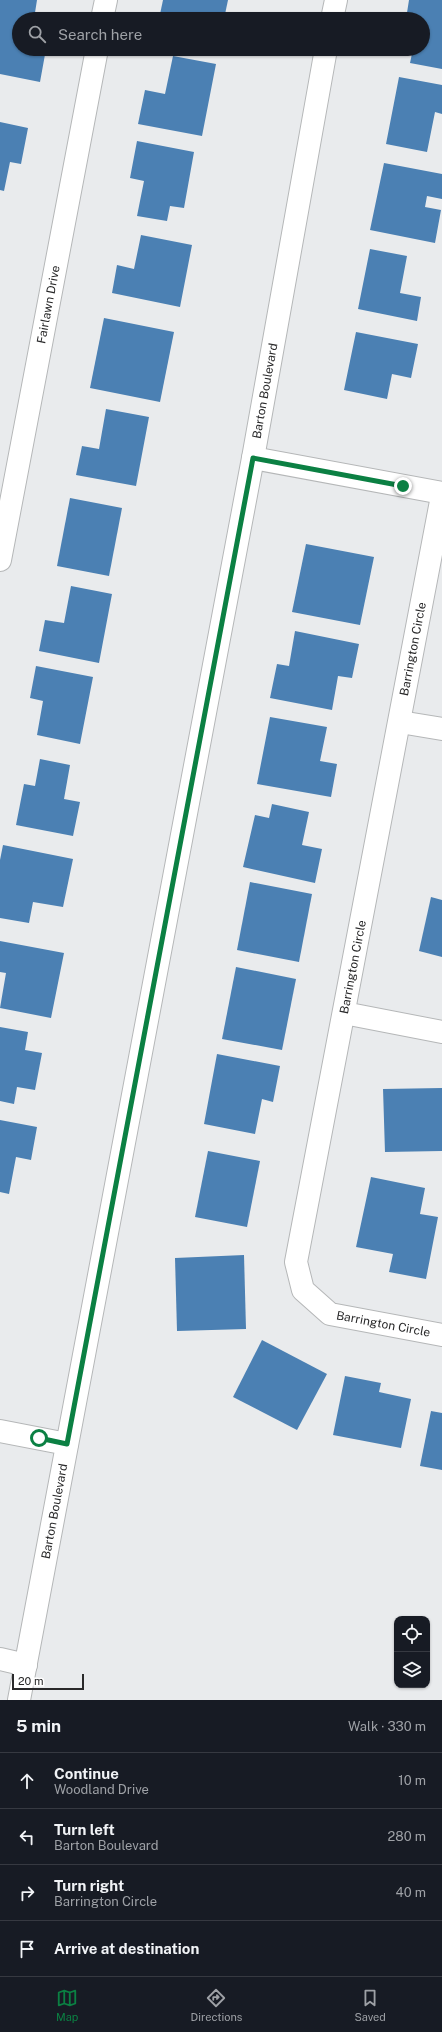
<!DOCTYPE html>
<html lang="en">
<head>
<meta charset="utf-8">
<style>
	:root { --surface:#171b24; --page:#242831; --text:#f1f3f6; --muted:#9ea1a6; --line:#363941; --accent:#0b8043 }
	body { margin:0; font-family:"Public Sans",sans-serif; background:var(--page); color:var(--text) }
	.controls { position:absolute; right:12px; bottom:12px; display:grid; overflow:hidden; border-radius:8px; box-shadow:0 1px 3px #0004 }
	.controls button { width:36px; height:36px; display:grid; place-items:center; padding:0; border:0; border-bottom:1px solid var(--line); background:var(--surface); color:var(--text); font:20px sans-serif }
	.scale { position:absolute; left:12px; bottom:10px; width:72px; box-sizing:border-box; padding-left:4px; border:2px solid #29292a; border-top:0; font-size:11px; line-height:14px; white-space:nowrap; color:#29292a; -webkit-text-stroke:3px #fff; paint-order:stroke }
	.stop { position:absolute; width:12px; height:12px; margin:-9px; border:3px solid #0b8043; border-radius:50%; background:#fff }
	.stop.end { background:#0b8043; border-color:#fff; box-shadow:0 1px 4px #0008 }
	.list { margin:0; padding:0; list-style:none }
	h2 { display:flex; justify-content:space-between; align-items:center; height:52px; margin:0; padding:0 16px; font-size:17px }
	h2 small { font-size:13px; font-weight:400; color:var(--muted) }
	.list li { display:grid; grid-template-columns:26px 1fr auto; gap:12px; align-items:center; box-sizing:border-box; height:56px; padding:0 16px; border-top:1px solid var(--line) }
	.list b { display:block; font-size:15px; white-space:nowrap }
	.list p { margin:0; font-size:13px; white-space:nowrap; color:var(--muted) }
	.list em { font-size:13px; font-style:normal; color:var(--muted) }
	.icon { flex:none; width:22px; height:22px; fill:none; stroke:currentColor; stroke-width:2; stroke-linecap:round; stroke-linejoin:round }
	.map { position:relative; flex:none; width:442px; height:1700px; overflow:hidden }
	.search { position:absolute; background:var(--surface); box-shadow:0 1px 3px #0004; left:12px; right:12px; top:12px; height:44px; display:flex; align-items:center; gap:10px; box-sizing:border-box; padding:0 14px; border-radius:22px; color:var(--muted); font-size:15px }
	.sheet { height:276px; background:var(--surface) }
	nav { display:flex; justify-content:space-around; align-items:center; box-sizing:border-box; height:56px; border-top:1px solid var(--line); background:var(--surface); font-size:11px; color:var(--muted) }
	nav a { display:grid; justify-items:center; gap:2px }
	nav .on { color:var(--accent) }
	.map>svg:first-child { display:block }
</style>
</head>
<body>
<div class="map">
<svg width="442" height="1700" viewBox="0 0 442 1700">
	<rect width="100%" height="100%" fill="#e9ebed"/>
	<g fill="#4b80b3">
		<path d="M0,0H37L34,19H19V49H46L40,82L0,74Z"/>
		<path d="M163,0H228L224,19H159Z"/>
		<path d="M409,0H442V69L410,63L413,49H423V19H406Z"/>
		<path d="M173,56L216,64L202,136L138,124L145,90L165,94Z"/>
		<path d="M399,77L442,85V114L435,112L427,152L386,144Z"/>
		<path d="M0,122L28,128L21,164L10,162L4,191L0,190Z"/>
		<path d="M137,141L194,152L184,208L170,206L167,221L137,216L144,181L130,178Z"/>
		<path d="M384,163L442,174V199L427,196L425,207L441,210L435,243L370,230Z"/>
		<path d="M141,235L192,245L180,307L112,293L117,265L134,269Z"/>
		<path d="M370,249L407,256L400,293L421,297L417,321L358,309Z"/>
		<path d="M104,318L174,332L160,402L90,388Z"/>
		<path d="M356,332L418,344L411,378L392,374L387,399L344,390Z"/>
		<path d="M106,409L149,417L136,486L76,475L82,446L99,449Z"/>
		<path d="M70,498L122,508L109,576L57,566Z"/>
		<path d="M306,544L374,557L360,625L292,612Z"/>
		<path d="M71,586L112,594L99,663L39,651L45,620L64,623Z"/>
		<path d="M295,631L359,644L352,678L338,676L332,710L270,698L277,664L289,666Z"/>
		<path d="M36,666L93,677L80,744L37,735L43,701L30,698Z"/>
		<path d="M270,717L327,727L320,761L337,764L331,797L257,784Z"/>
		<path d="M40,759L70,765L64,799L80,802L73,836L16,825L24,784L35,786Z"/>
		<path d="M272,804L309,812L302,845L322,849L315,883L243,867L255,815L269,818Z"/>
		<path d="M3,845L73,859L63,907L33,902L29,923L0,918V860Z"/>
		<path d="M250,882L312,894L299,962L237,950Z"/>
		<path d="M431,897L442,900V957L419,951Z"/>
		<path d="M0,941L64,953L51,1018L0,1008L6,973L0,972Z"/>
		<path d="M236,967L296,979L282,1050L222,1039Z"/>
		<path d="M0,1027L28,1032L25,1050L42,1053L35,1090L17,1087L14,1104L0,1101Z"/>
		<path d="M217,1054L280,1066L273,1102L262,1099L255,1134L204,1124Z"/>
		<path d="M442,1088V1151L385,1152L383,1089Z"/>
		<path d="M0,1120L37,1127L31,1160L16,1157L9,1194L0,1192Z"/>
		<path d="M208,1151L260,1161L247,1227L195,1217Z"/>
		<path d="M371,1177L425,1188L420,1214L438,1217L426,1279L389,1272L393,1254L356,1247Z"/>
		<path d="M244,1255L246,1329L177,1331L175,1258Z"/>
		<path d="M262,1340L327,1374L297,1430L233,1397Z"/>
		<path d="M345,1376L381,1383L379,1392L411,1399L401,1448L333,1435Z"/>
		<path d="M431,1411L442,1413V1470L420,1466Z"/>
	</g>
	<g fill="none" stroke-linecap="round" stroke-linejoin="round">
		<g stroke="#b5b7b8" stroke-width="24">
			<g id="minor">
				<path d="M102,19L106,0"/>
				<path d="M332,19L336,0"/>
				<path d="M253,458L442,493"/>
				<path id="s1" d="M442,496L296,1262L303,1290L330,1314L442,1335"/>
				<path id="s2" d="M0,560L97,49"/>
				<path d="M400,722L442,729"/>
				<path d="M344,1013L442,1032"/>
				<path d="M0,1431L67,1444"/>
				<path d="M0,1659L26,1665"/>
				<path id="s3" d="M19,1700L253,458L326,49"/>
			</g>
		</g>
		<use href="#minor" stroke="#fff" stroke-width="22"/>
	</g>
	<g fill="none" stroke-linecap="round" stroke-linejoin="round">
		<path stroke="#0b8043" stroke-width="5" d="M39,1438L67,1444L253,458L403,486"/>
	</g>
	<g text-anchor="middle" dominant-baseline="central" stroke-width="3" stroke-linejoin="round" paint-order="stroke">
		<g font-size="12" fill="#29292a" stroke="#fff">
			<text stroke="none"><textPath href="#s2" startOffset="260">Fairlawn Drive</textPath></text>
			<text stroke="none"><textPath href="#s3" startOffset="1332">Barton Boulevard</textPath></text>
			<text transform="translate(413 649) rotate(-79)">Barrington Circle</text>
			<text transform="translate(353 967) rotate(-79)">Barrington Circle</text>
			<text stroke="none"><textPath href="#s1" startOffset="899">Barrington Circle</textPath></text>
			<text stroke="none"><textPath href="#s3" startOffset="192">Barton Boulevard</textPath></text>
		</g>
	</g>
</svg>
<div class="controls">
<button><svg class="icon" aria-label="locate" viewBox="0 0 24 24"><circle cx="12" cy="12" r="6"/><path d="M12 2v4M12 18v4M2 12h4M18 12h4"/></svg></button>
<button><svg class="icon" aria-label="layers" viewBox="0 0 24 24"><path d="M12 4l9 5-9 5-9-5zM3 14l9 5 9-5"/></svg></button>
</div>
<div class="scale">20 m</div>
<div class="stop" style="left:39px;top:1438px"></div>
<div class="stop end" style="left:403px;top:486px"></div>
<div class="search"><svg class="icon" aria-label="search" viewBox="0 0 24 24"><circle cx="10" cy="10" r="6"/><path d="M15 15l6 6"/></svg>Search here</div>
</div>
<section class="sheet">
<h2>5 min<small>Walk · 330 m</small></h2>
<ul class="list">
<li><svg class="icon" aria-label="ahead" viewBox="0 0 24 24"><path d="M12 20V5M6 11l6-6 6 6"/></svg><div><b>Continue</b><p>Woodland Drive</p></div><em>10 m</em></li>
<li><svg class="icon" aria-label="left" viewBox="0 0 24 24"><path d="M17 20v-9H6M10 6l-5 5 5 5"/></svg><div><b>Turn left</b><p>Barton Boulevard</p></div><em>280 m</em></li>
<li><svg class="icon" aria-label="right" viewBox="0 0 24 24"><path d="M7 20v-9h11M14 6l5 5-5 5"/></svg><div><b>Turn right</b><p>Barrington Circle</p></div><em>40 m</em></li>
<li><svg class="icon" aria-label="arrive" viewBox="0 0 24 24"><path d="M6 21V4h12l-3 4 3 4H6"/></svg><div><b>Arrive at destination</b></div></li>
</ul>
</section>
<nav>
<a class="on"><svg class="icon" aria-label="map" viewBox="0 0 24 24"><path d="M3 6l6-2 6 2 6-2v14l-6 2-6-2-6 2zM9 4v14M15 6v14"/></svg>Map</a>
<a><svg class="icon" aria-label="directions" viewBox="0 0 24 24"><path d="M12 3l9 9-9 9-9-9zM9 14v-3h6M13 9l2 2-2 2"/></svg>Directions</a>
<a><svg class="icon" aria-label="saved" viewBox="0 0 24 24"><path d="M7 4h10v16l-5-4-5 4z"/></svg>Saved</a>
</nav>
</body>
</html>
